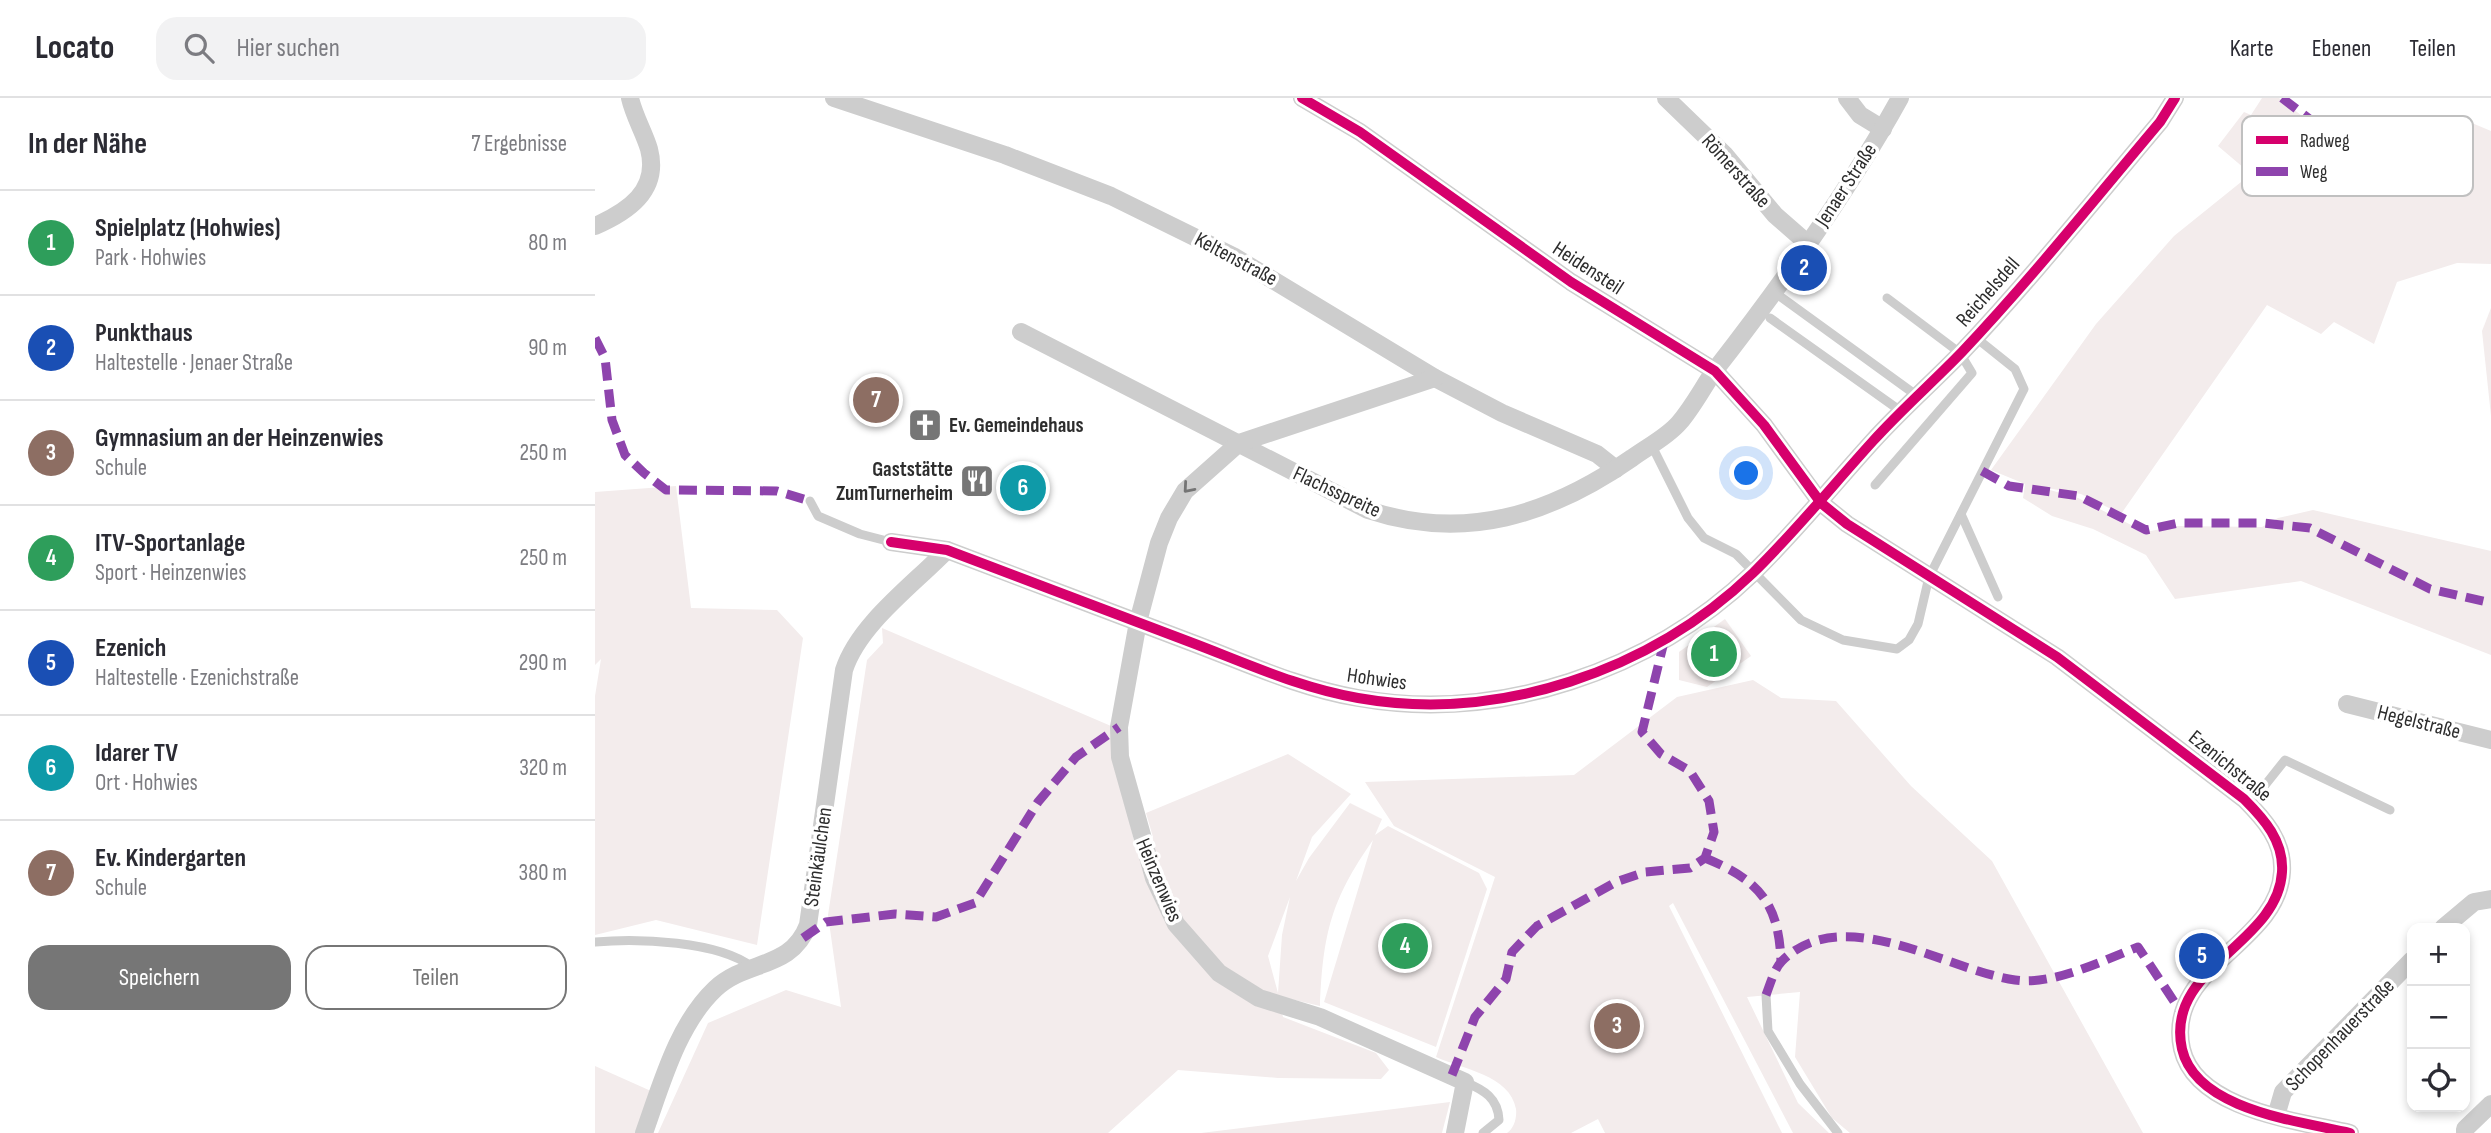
<!DOCTYPE html>
<html lang="de">
<head>
<meta charset="utf-8">
<style>
	:root { --surface:#fff; --page:#f2f2f3; --text:#2b2b33; --muted:#7c7c81; --line:#e1e1e2; --accent:#767676 }
	body { margin:0; font-family:"Sofia Sans Condensed",sans-serif; background:var(--page); color:var(--text) }
	.controls { position:absolute; right:21px; bottom:21px; display:grid; overflow:hidden; border-radius:14px; box-shadow:0 4px 10px #0003 }
	.controls button { width:63px; height:63px; display:grid; place-items:center; padding:0; border:0; border-bottom:2px solid var(--line); background:var(--surface); color:var(--text); font:35px sans-serif }
	.you { position:absolute; left:1152px; top:376px; width:24px; height:24px; margin:-18px; border:5px solid #fff; border-radius:50%; background:#1a73e8; box-shadow:0 0 0 10px #1a73e833 }
	.badge { display:grid; place-items:center; width:46px; height:46px; border-radius:50%; background:var(--accent); color:#fff; font-size:23px; font-weight:700 }
	.pin { position:absolute; translate:-50% -50%; border:4px solid #fff; box-shadow:0 2px 7px #0006 }
	.list { margin:0; padding:0; list-style:none }
	h2 { display:flex; justify-content:space-between; align-items:center; height:91px; margin:0; padding:0 28px; font-size:30px }
	h2 small { font-size:23px; font-weight:400; color:var(--muted) }
	.list li { display:grid; grid-template-columns:46px 1fr auto; gap:21px; align-items:center; box-sizing:border-box; height:105px; padding:0 28px; border-top:2px solid var(--line) }
	.list b { display:block; font-size:26px; white-space:nowrap }
	.list p { margin:0; font-size:23px; white-space:nowrap; color:var(--muted) }
	.list em { font-size:23px; font-style:normal; color:var(--muted) }
	.actions { display:flex; gap:14px; padding:21px 28px }
	.actions a { flex:1; padding:16px 0; border:2px solid var(--accent); border-radius:21px; text-align:center; font-size:24px; color:var(--accent) }
	.actions .main { background:var(--accent); color:#fff }
	.icon { flex:none; width:38px; height:38px; fill:none; stroke:currentColor; stroke-width:2; stroke-linecap:round; stroke-linejoin:round }
	.map { position:relative; flex:none; width:1896px; height:1035px; overflow:hidden }
	header { display:flex; align-items:center; gap:42px; box-sizing:border-box; height:98px; padding:0 35px; background:var(--surface); border-bottom:2px solid var(--line) }
	header strong { font-size:33px }
	nav { display:flex; gap:38px; margin-inline-start:auto; font-size:24px }
	.search { width:490px; height:63px; background:var(--page); display:flex; align-items:center; gap:18px; box-sizing:border-box; padding:0 24px; border-radius:21px; color:var(--muted); font-size:26px }
	main { display:flex }
	aside { flex:1; background:var(--surface) }
	.map>svg:first-child { display:block }
</style>
</head>
<body>
<header>
<strong>Locato</strong>
<div class="search"><svg class="icon" aria-label="search" viewBox="0 0 24 24"><circle cx="10" cy="10" r="6"/><path d="M15 15l6 6"/></svg>Hier suchen</div>
<nav><a>Karte</a><a>Ebenen</a><a>Teilen</a></nav>
</header>
<main>
<aside>
<h2>In der Nähe<small>7 Ergebnisse</small></h2>
<ul class="list">
<li><span class="badge" style="background:#2e9e5b">1</span><div><b>Spielplatz (Hohwies)</b><p>Park · Hohwies</p></div><em>80 m</em></li>
<li><span class="badge" style="background:#1a4fb4">2</span><div><b>Punkthaus</b><p>Haltestelle · Jenaer Straße</p></div><em>90 m</em></li>
<li><span class="badge" style="background:#8d6e63">3</span><div><b>Gymnasium an der Heinzenwies</b><p>Schule</p></div><em>250 m</em></li>
<li><span class="badge" style="background:#2e9e5b">4</span><div><b>ITV-Sportanlage</b><p>Sport · Heinzenwies</p></div><em>250 m</em></li>
<li><span class="badge" style="background:#1a4fb4">5</span><div><b>Ezenich</b><p>Haltestelle · Ezenichstraße</p></div><em>290 m</em></li>
<li><span class="badge" style="background:#0f9aa8">6</span><div><b>Idarer TV</b><p>Ort · Hohwies</p></div><em>320 m</em></li>
<li><span class="badge" style="background:#8d6e63">7</span><div><b>Ev. Kindergarten</b><p>Schule</p></div><em>380 m</em></li>
</ul>
<div class="actions"><a class="main">Speichern</a><a>Teilen</a></div>
</aside>
<div class="map">
<svg width="1896" height="1035" viewBox="0 0 1896 1035">
	<rect width="100%" height="100%" fill="#fff"/>
	<g fill="#f3ecec" fill-rule="evenodd">
		<path d="M1667,0H1684L1742,45L1794,93L1877,25L1896,33V166L1862,165L1802,184L1779,246L1739,224L1726,236L1672,207L1526,416L1486,396L1441,388L1483,400L1550,434L1583,428L1667,429L1683,420L1718,412L1896,453V557L1706,483L1580,501L1551,457L1498,431L1457,418L1428,400L1430,386L1396,372L1501,226L1579,138L1656,76L1623,48L1649,14L1656,17Z"/>
		<path d="M1896,210V318L1887,233Z"/>
		<path d="M81,388L96,510L182,512L208,540L162,847L61,822L0,837V598L6,561L0,567V394Z"/>
		<path d="M1130,521L1156,558L1112,589L1084,582V554Z"/>
		<path d="M287,530L516,628L519,657L542,756L558,739L551,715L693,656L756,696L717,739L701,783L714,760L755,705L787,721L780,737L793,728L884,775L892,791L841,949L729,904L778,742C736,802 728,835 725,908L683,898L688,919L781,955L794,972L786,981L683,980L583,972L513,1035H63L113,925L191,892L246,909L233,817L272,562L288,545ZM695,799L687,837L683,895L673,858Z"/>
		<path d="M1158,582L1186,600L1241,603L1316,688L1397,763L1548,1035H1255L1237,1020L1200,959L1205,894L1152,899L1203,1005L1234,1035H1198L1078,805L1074,808L1187,1035H1010L1003,1021L976,1035H912C919,1030 922,1020 921,1011C915,977 867,971 841,959L900,779L799,728L770,684L979,677L1082,599Z"/>
		<path d="M0,968L56,993L40,1035H0Z"/>
		<path d="M855,1004L847,1035H606Z"/>
	</g>
	<g fill="none" stroke-linecap="round" stroke-linejoin="round">
		<g stroke="#cdcdcd" stroke-width="9">
			<path d="M1179,194L1321,297"/>
			<path d="M1175,220L1307,314"/>
			<path d="M1056,346L1093,420L1109,440L1141,456L1206,522L1248,542L1302,551L1314,542L1323,526L1334,479L1429,291L1420,271L1380,239"/>
			<path d="M1280,387L1377,275L1365,255L1292,200"/>
			<path d="M215,403L223,418L265,436L296,444"/>
			<path d="M1366,416L1403,499"/>
			<path d="M1655,706L1690,662L1795,712"/>
			<path d="M0,844C42,840 124,843 157,869"/>
			<path d="M1171,897L1173,933L1205,986L1243,1035"/>
			<path d="M870,984C889,992 903,1000 904,1022L888,1035"/>
		</g>
		<g stroke="#cdcdcd" stroke-width="18">
			<path d="M239,0L410,57L516,98L638,158L840,280L907,315L1002,356L1021,371"/>
			<path d="M707,0L765,34L976,184L1120,273L1169,327L1226,405L1252,426L1462,559L1649,701C1669,721 1689,743 1687,774C1683,847 1569,869 1587,951C1601,1012 1704,1023 1755,1035"/>
			<path d="M1071,0L1130,57L1180,117L1212,145"/>
			<path d="M1252,0L1265,17L1288,31"/>
			<path d="M0,128C32,114 65,93 54,51C49,34 39,18 35,0"/>
			<path d="M426,234L773,412C870,444 955,417 1037,360C1052,349 1072,339 1084,325C1098,309 1108,289 1120,272C1187,186 1252,96 1305,0"/>
			<path d="M840,280L644,345L590,393L574,420L564,445L543,524L524,629L525,659L559,780L581,826L624,875L664,900L725,919L870,984L860,1035"/>
			<path d="M296,444L352,452C433,483 514,513 595,544C651,565 704,590 763,600C904,625 1056,573 1158,475C1201,433 1238,387 1278,343C1306,312 1338,284 1367,254C1436,181 1500,101 1565,24L1580,0"/>
			<path d="M1752,606L1896,642"/>
			<path d="M1848,830L1879,804L1896,801"/>
			<path d="M1681,1018L1688,994L1817,862"/>
			<path d="M49,1035C66,988 82,927 120,891C152,861 196,872 213,827L249,572C264,526 318,487 352,452"/>
			<path d="M1870,1035V1031L1896,1006"/>
		</g>
		<g stroke="#8e44ad" stroke-width="9" stroke-dasharray="18 9" stroke-linecap="butt">
			<path d="M1687,0L1798,85"/>
			<path d="M0,240L10,260L17,322L30,357L49,375L71,392L182,393L215,403"/>
			<path d="M1387,373L1414,388L1484,398L1551,432L1583,425H1668L1715,430L1835,491L1896,505"/>
			<path d="M1110,760C1164,782 1184,805 1186,864"/>
			<path d="M208,840L231,824L300,816L341,819L380,805L443,704L481,659L524,629"/>
			<path d="M1171,897C1175,887 1179,871 1187,863C1248,803 1351,872 1420,882C1457,888 1509,862 1543,849L1586,914"/>
			<path d="M857,977L880,919L911,881L917,854L942,828L1021,784L1050,774L1095,770L1110,760L1119,734L1114,703L1095,673L1066,656L1047,634L1069,544"/>
		</g>
		<g stroke="#fff" stroke-width="15">
			<g id="cycleway">
				<path d="M707,0L765,34L976,184L1120,273L1169,327L1226,405L1252,426L1462,559L1649,701C1669,721 1689,743 1687,774C1683,847 1569,869 1587,951C1601,1012 1704,1023 1755,1035"/>
				<path d="M296,444L352,452C433,483 514,513 595,544C651,565 704,590 763,600C904,625 1056,573 1158,475C1201,433 1238,387 1278,343C1306,312 1338,284 1367,254C1436,181 1500,101 1565,24L1580,0"/>
			</g>
		</g>
		<use href="#cycleway" stroke="#d6006c" stroke-width="10"/>
	</g>
	<defs><path id="oneway-chevron" d="M-2-3.5L2.5 0L-2 3.5" fill="none" stroke-width="1.6" stroke-linecap="round" stroke-linejoin="round" transform="scale(1.75)"/></defs>
	<use stroke="#757575" href="#oneway-chevron" transform="translate(593 390) rotate(131)"/>
	<defs>
		<g id="church-square" transform="scale(1.75)"><rect x="-9" y="-9" width="18" height="18" rx="4" fill="#767676" stroke="#fff"/><path d="M-1.2-6h2.4v3.5h3.3v2.4h-3.3V6h-2.4V-.1h-3.3v-2.4h3.3Z" fill="#fff"/></g>
		<g id="restaurant-square" transform="scale(1.75)"><rect x="-9" y="-9" width="18" height="18" rx="4" fill="#767676" stroke="#fff"/><path d="M-5-6h1v4h1v-4h1v4h1v-4h1v5L-1.5 .5V6h-2V.5L-5-1ZM5-6V6H3V1.5H1.5Q1.5-4 5-6Z" fill="#fff"/></g>
	</defs>
	<g fill-rule="evenodd">
		<use href="#church-square" x="330" y="327"/>
		<use href="#restaurant-square" x="382" y="383"/>
	</g>
	<g text-anchor="middle" dominant-baseline="central" stroke-width="7" stroke-linejoin="round" paint-order="stroke">
		<g font-size="21" fill="#2d2d2d" stroke="#fff">
			<text transform="translate(1141 73) rotate(48)">Römerstraße</text>
			<text transform="translate(1251 87) rotate(-57)">Jenaer Straße</text>
			<text transform="translate(641 161) rotate(28)">Keltenstraße</text>
			<text transform="translate(993 170) rotate(33)">Heidensteil</text>
			<text transform="translate(1393 194) rotate(-49)">Reichelsdell</text>
			<text transform="translate(742 394) rotate(25)">Flachsspreite</text>
			<text transform="translate(782 581) rotate(8)">Hohwies</text>
			<text transform="translate(1824 624) rotate(14)">Hegelstraße</text>
			<text transform="translate(1635 668) rotate(39)">Ezenichstraße</text>
			<text transform="translate(223 759) rotate(-82)">Steinkäulchen</text>
			<text transform="translate(564 782) rotate(67)">Heinzenwies</text>
			<text transform="translate(1745 937) rotate(-46)">Schopenhauerstraße</text>
		</g>
		<g font-size="21" font-weight="bold" fill="#2d2d2d" stroke="#fff" text-anchor="start">
			<text x="354" y="327">Ev. Gemeindehaus</text>
			<text x="358" y="371" text-anchor="end">Gaststätte<tspan x="358" dy="24">ZumTurnerheim</tspan></text>
		</g>
	</g>
	<rect x="1647" y="18" width="231" height="80" rx="10" fill="#fff" stroke="#c0c0c0" stroke-width="2"/>
	<rect x="1661" y="38" width="32" height="8" fill="#d6006c"/>
	<rect x="1661" y="69" width="32" height="9" fill="#8e44ad"/>
	<g font-size="19" fill="#2d2d2d">
		<text x="1705" y="49">Radweg</text>
		<text x="1705" y="80">Weg</text>
	</g>
</svg>
<div class="controls">
<button>+</button>
<button>−</button>
<button><svg class="icon" aria-label="locate" viewBox="0 0 24 24"><circle cx="12" cy="12" r="6"/><path d="M12 2v4M12 18v4M2 12h4M18 12h4"/></svg></button>
</div>
<div class="you"></div>
<div class="pin badge" style="left:1119px;top:556px;background:#2e9e5b">1</div>
<div class="pin badge" style="left:1209px;top:170px;background:#1a4fb4">2</div>
<div class="pin badge" style="left:1022px;top:928px;background:#8d6e63">3</div>
<div class="pin badge" style="left:810px;top:848px;background:#2e9e5b">4</div>
<div class="pin badge" style="left:1607px;top:858px;background:#1a4fb4">5</div>
<div class="pin badge" style="left:428px;top:390px;background:#0f9aa8">6</div>
<div class="pin badge" style="left:281px;top:302px;background:#8d6e63">7</div>
</div>
</main>
</body>
</html>
